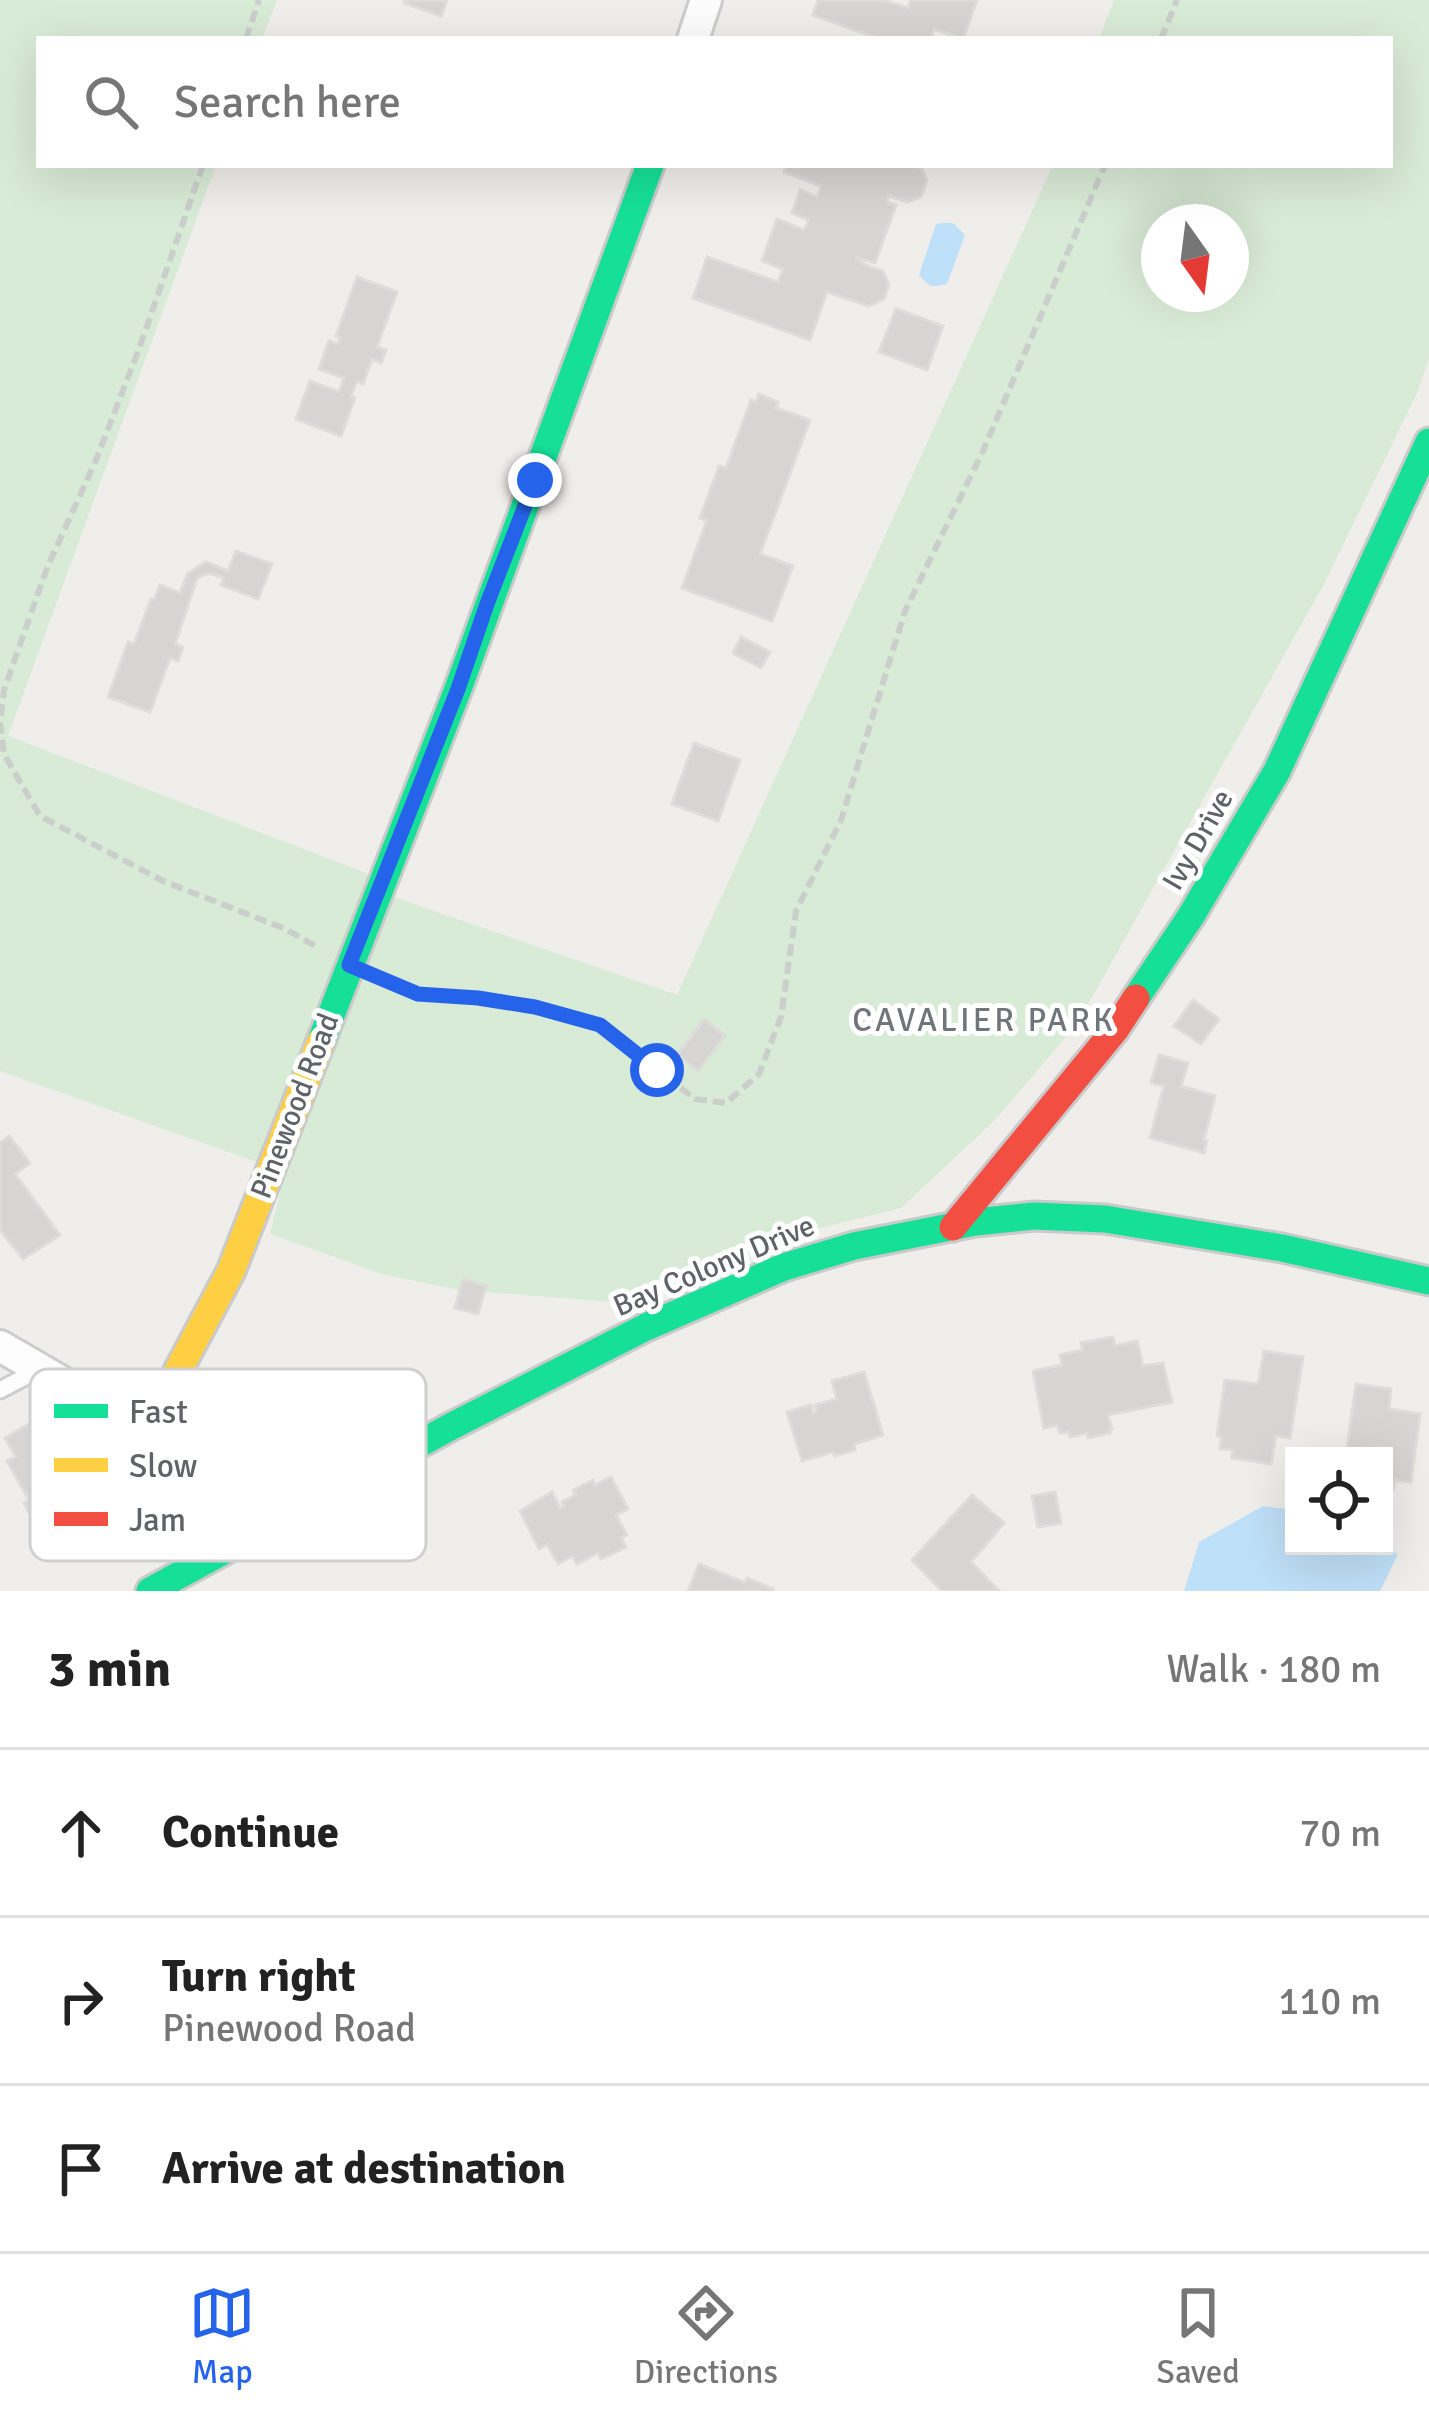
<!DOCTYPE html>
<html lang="en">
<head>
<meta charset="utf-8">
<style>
	:root { --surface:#fff; --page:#f6f6f6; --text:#222; --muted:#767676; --line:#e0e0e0; --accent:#2563eb }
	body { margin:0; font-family:Signika,sans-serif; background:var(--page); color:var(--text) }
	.controls { position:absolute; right:36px; bottom:36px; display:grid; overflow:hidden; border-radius:0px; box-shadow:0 12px 48px #0002 }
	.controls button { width:108px; height:108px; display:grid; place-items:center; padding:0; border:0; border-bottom:3px solid var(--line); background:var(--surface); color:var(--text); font:60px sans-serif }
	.compass { position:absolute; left:1141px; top:204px; width:108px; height:108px; border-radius:50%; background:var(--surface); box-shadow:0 12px 48px #0002; rotate:166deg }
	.stop { position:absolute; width:36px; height:36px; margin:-27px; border:9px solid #2563eb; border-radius:50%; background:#fff }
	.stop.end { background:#2563eb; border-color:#fff; box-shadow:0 3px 12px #0008 }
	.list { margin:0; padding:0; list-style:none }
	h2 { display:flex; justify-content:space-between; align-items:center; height:156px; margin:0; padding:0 48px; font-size:51px }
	h2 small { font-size:39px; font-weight:400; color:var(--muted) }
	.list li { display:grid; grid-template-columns:78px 1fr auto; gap:36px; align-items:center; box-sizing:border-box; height:168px; padding:0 48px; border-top:3px solid var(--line) }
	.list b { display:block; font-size:45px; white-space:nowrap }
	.list p { margin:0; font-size:39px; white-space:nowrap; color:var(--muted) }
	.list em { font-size:39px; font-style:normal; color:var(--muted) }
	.icon { flex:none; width:66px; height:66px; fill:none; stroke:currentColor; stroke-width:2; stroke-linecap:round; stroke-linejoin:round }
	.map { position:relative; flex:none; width:1429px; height:1591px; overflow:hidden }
	.search { position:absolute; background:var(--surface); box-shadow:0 12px 48px #0002; left:36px; right:36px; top:36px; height:132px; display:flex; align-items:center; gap:30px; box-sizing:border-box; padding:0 42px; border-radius:0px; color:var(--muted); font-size:45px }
	.sheet { height:660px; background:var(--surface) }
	nav { display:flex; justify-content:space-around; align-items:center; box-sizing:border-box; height:168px; border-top:3px solid var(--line); background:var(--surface); font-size:33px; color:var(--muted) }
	nav a { display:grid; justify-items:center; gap:6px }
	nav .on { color:var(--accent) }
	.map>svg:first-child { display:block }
</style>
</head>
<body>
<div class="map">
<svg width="1429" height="1591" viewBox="0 0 1429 1591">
	<rect width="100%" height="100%" fill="#efeeea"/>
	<path fill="#d8ebd6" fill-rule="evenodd" d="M0,0H277L262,39H39V165H216L8,736L395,884L391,896L677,995L1053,165H1390V39H1099L1114,0H1429V358L1418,391L1324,584L1077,1024L994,1121L901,1208L747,1246L638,1304L459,1290L382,1274L270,1234L285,1172L0,1071ZM1159,222H1231V294H1159Z"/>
	<g fill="#bfe0f9">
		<path d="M943,223H953L965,235L947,284C930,288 930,287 919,275L936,224Z"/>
		<path d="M1263,1506L1294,1510V1546H1381L1398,1554L1380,1591H1184L1199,1542Z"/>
	</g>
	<g fill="#d6d5d3" stroke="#deddd9" stroke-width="3">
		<path d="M405,0H447L441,16L404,3Z"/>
		<path d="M818,0H883L908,8L911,0H977L963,39L934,29L931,39H880L813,15Z"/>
		<path d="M786,165H913L921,168L927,180L921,197L907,202L889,196L887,202L896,205L875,263L855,257L865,265L883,271L889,285L884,299L869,306L827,292L810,340L693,298L707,257L778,282L783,269L762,261L777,219L804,230L809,220L792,213L800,190L817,197L821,186L784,172Z"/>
		<path d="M357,277L397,292L377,347L386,350L381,363L372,359L363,384L357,381L351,396L355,398L341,436L296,419L310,381L339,392L344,378L319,369L329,341L338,344L340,337L336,336Z"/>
		<path d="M896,309L943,326L927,370L879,352Z"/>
		<path d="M759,394L778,402L776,408L810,420L760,554L793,566L772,621L682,588L707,520L700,518L719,466L726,468L751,400L756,402Z"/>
		<path d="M236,551L272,564L258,599L221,585L224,578L209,573L197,578L175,644L183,647L178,661L170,658L150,712L108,697L128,642L134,644L151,599L154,600L160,585L180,593L188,573L206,562L228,571Z"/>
		<path d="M741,637L770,652L761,668L733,653Z"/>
		<path d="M694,743L740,760L718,821L672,804Z"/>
		<path d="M1193,1000L1219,1019L1201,1044L1174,1026Z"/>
		<path d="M704,1019L725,1036L698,1071L677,1055Z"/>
		<path d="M1159,1055L1188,1063L1181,1086L1215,1096L1204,1140L1207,1141L1204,1153L1150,1138L1164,1086L1151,1083Z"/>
		<path d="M9,1136L30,1163L15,1174L60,1235L23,1259L0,1230V1143Z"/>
		<path d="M463,1279L486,1286L478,1314L455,1308Z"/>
		<path d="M1113,1337L1115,1346L1137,1341L1143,1366L1163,1363L1172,1402L1108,1415L1112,1429L1109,1430L1110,1433L1088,1438L1087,1433L1070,1437L1069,1432L1060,1433L1057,1425L1044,1428L1033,1371L1062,1365L1060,1355L1083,1350L1081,1343Z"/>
		<path d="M1264,1351L1303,1357L1290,1438L1276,1436L1271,1464L1232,1458L1233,1450L1220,1449L1222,1437L1217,1436L1225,1380L1258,1384Z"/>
		<path d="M864,1372L883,1435L854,1444L855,1450L835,1456L833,1452L802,1461L787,1412L811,1405L813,1413L817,1411L815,1405L837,1399L832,1381Z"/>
		<path d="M1356,1384L1391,1389L1389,1409L1420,1414L1411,1482L1395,1480L1393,1490L1384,1489V1456H1346Z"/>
		<path d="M39,1418L49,1437L55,1433L78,1473L74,1475L93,1509L47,1535L38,1520L34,1522L24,1503L29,1500L7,1461L16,1457L5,1438Z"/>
		<path d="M611,1477L628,1509L616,1515L627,1535L621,1538L626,1547L601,1559L598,1553L577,1564L572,1556L558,1564L547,1544L539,1549L520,1511L552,1492L560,1508L564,1506L562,1502L576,1495L573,1490L593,1480L595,1485Z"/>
		<path d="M1055,1492L1061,1523L1038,1527L1032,1496Z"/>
		<path d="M972,1495L1004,1523L971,1562L999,1591H942L912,1560Z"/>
		<path d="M699,1564L745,1583L747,1578L773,1589L772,1591H688Z"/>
	</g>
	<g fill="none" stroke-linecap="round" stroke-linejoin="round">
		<g stroke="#cbcccc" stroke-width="21">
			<path id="lane" d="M0,1390L40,1369"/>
		</g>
		<g stroke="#cbcccc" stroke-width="36">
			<g id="street">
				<path d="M693,39L706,0"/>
				<path d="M0,1346L146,1431L197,1468L219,1491L248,1539"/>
			</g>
		</g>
		<g stroke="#cacacb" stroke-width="33">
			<g id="fast">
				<path d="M1136,998L1191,916L1277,771L1429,442"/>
				<path d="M321,1041L458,689L650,165"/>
				<path d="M150,1591L452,1426L646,1327L784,1267L854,1246L975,1222L1034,1216L1105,1219L1282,1248L1429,1281"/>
			</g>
		</g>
		<g stroke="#cacacb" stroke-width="33">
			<path id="slow" d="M146,1431L231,1271L321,1041"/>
		</g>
		<g stroke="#cacacb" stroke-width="33">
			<path id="jam" d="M953,1227L1115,1030L1136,998"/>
		</g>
		<g stroke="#cacfcc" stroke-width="6" stroke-dasharray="12 6" stroke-linecap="butt">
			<path d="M246,39L259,0"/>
			<path d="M1161,39L1177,0"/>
			<path d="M203,165L139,349L96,460L47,568L4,690L0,723L4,754L40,816L163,881L283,928L319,948"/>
			<path d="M384,981L419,994L478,998L535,1007L600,1025L695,1099L726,1103L759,1074L781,1017L796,911L841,820L905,611L983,451L1105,165"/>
		</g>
		<use href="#lane" stroke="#fdfcfc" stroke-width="15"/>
		<use href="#street" stroke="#fdfcfc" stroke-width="30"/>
		<use href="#fast" stroke="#16e098" stroke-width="27"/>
		<use href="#slow" stroke="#ffcf43" stroke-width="27"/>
		<use href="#jam" stroke="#f24e42" stroke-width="27"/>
	</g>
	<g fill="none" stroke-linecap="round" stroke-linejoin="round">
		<path stroke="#2563eb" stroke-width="15" d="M535,480L487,604L458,689L349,965L418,994L478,998L535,1007L600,1025L657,1070"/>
	</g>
	<g text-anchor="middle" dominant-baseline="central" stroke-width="10" stroke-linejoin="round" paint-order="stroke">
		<g font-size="30" fill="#5f6368" stroke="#fff">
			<text transform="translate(1198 840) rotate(-60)">Ivy Drive</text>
			<text transform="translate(295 1106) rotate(-69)">Pinewood Road</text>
			<text transform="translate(714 1266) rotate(-23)">Bay Colony Drive</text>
		</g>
		<g font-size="33" letter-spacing="3" fill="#70757a" stroke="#fff">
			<text x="984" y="1020">CAVALIER PARK</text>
		</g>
	</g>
	<rect x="30" y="1369" width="396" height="192" rx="18" fill="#fff" stroke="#cfd0d2" stroke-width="3"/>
	<rect x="54" y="1404" width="54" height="14" fill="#16e098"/>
	<rect x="54" y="1458" width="54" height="14" fill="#ffcf43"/>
	<rect x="54" y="1512" width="54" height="14" fill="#f24e42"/>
	<g font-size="33" fill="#5f6368">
		<text x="129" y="1423">Fast</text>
		<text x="129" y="1477">Slow</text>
		<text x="129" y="1531">Jam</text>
	</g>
</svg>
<div class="controls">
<button><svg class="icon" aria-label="locate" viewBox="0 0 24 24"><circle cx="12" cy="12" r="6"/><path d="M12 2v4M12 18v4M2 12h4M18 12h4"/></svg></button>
</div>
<svg class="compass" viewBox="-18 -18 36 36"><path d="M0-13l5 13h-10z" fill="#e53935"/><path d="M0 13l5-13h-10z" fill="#767676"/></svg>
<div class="stop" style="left:657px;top:1070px"></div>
<div class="stop end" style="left:535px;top:480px"></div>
<div class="search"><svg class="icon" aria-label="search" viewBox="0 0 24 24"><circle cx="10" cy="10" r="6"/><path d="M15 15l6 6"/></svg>Search here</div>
</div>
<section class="sheet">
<h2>3 min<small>Walk · 180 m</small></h2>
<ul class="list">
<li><svg class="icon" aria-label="ahead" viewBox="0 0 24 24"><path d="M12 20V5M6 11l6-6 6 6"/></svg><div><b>Continue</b></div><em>70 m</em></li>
<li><svg class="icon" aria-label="right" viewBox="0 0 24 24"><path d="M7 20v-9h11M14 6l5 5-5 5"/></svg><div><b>Turn right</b><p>Pinewood Road</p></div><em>110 m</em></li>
<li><svg class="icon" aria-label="arrive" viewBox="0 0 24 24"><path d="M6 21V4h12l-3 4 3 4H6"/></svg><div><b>Arrive at destination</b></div></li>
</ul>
</section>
<nav>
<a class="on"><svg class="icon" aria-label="map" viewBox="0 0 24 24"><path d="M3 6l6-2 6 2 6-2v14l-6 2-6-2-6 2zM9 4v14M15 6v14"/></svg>Map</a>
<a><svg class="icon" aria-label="directions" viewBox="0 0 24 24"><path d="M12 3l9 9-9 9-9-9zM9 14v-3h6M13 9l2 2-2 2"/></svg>Directions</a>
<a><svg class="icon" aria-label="saved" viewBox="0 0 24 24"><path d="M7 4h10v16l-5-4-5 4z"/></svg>Saved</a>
</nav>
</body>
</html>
